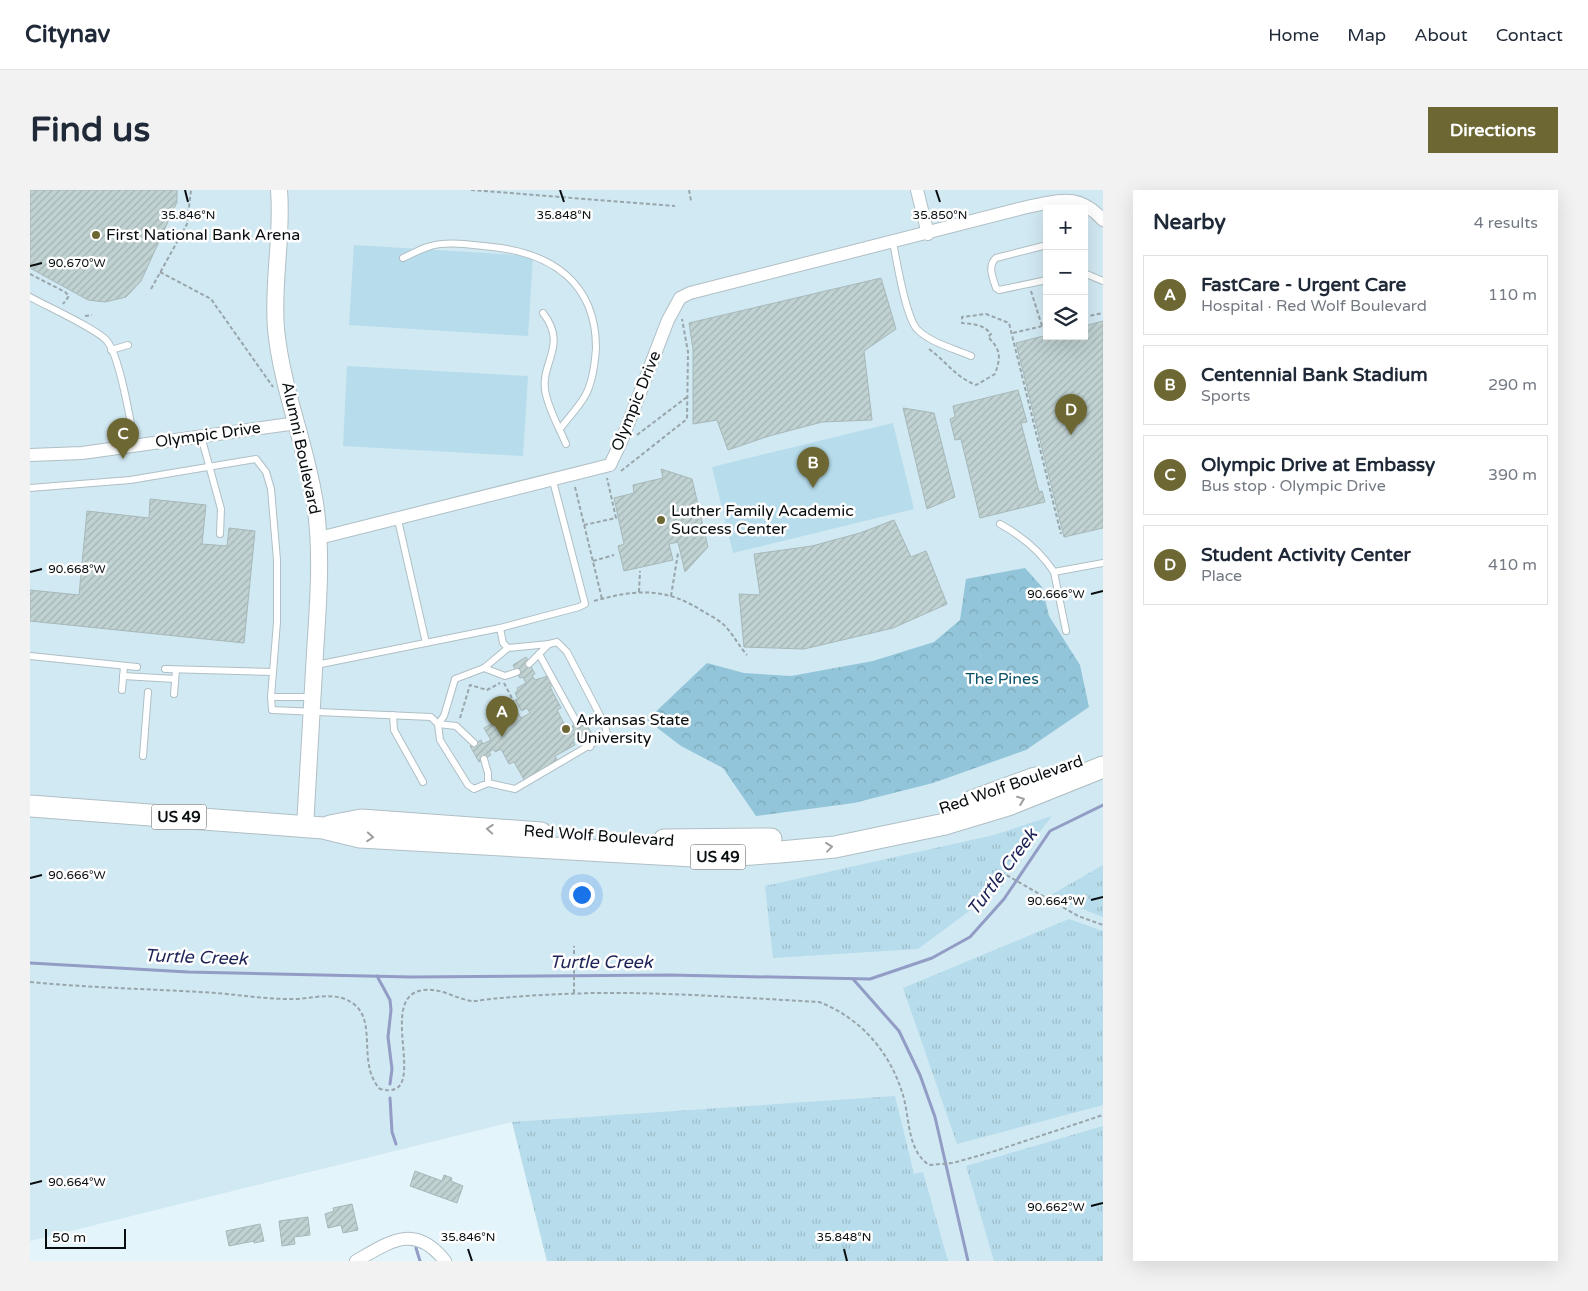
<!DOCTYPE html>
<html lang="en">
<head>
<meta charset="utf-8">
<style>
	:root { --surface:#fff; --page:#f2f2f3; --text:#1f2937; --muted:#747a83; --line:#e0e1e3; --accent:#6d6733 }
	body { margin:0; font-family:"Varela Round",sans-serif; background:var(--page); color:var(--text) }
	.controls { position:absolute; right:15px; top:15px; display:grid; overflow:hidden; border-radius:0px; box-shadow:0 5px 20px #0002 }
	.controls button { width:45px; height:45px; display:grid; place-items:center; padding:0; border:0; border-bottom:1px solid var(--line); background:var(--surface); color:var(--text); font:25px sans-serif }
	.scale { position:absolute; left:15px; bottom:12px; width:81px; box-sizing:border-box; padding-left:5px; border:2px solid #080d0f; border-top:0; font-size:14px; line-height:18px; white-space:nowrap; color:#080d0f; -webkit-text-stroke:4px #fefefe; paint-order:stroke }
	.you { position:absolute; left:551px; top:704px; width:18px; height:18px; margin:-12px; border:4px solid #fff; border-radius:50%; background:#1a73e8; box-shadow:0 0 0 8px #1a73e833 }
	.badge { display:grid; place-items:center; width:32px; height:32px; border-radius:50%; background:var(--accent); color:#fff; font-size:16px; font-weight:700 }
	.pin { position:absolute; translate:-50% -41px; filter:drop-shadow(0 1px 2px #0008) }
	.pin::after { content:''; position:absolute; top:26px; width:18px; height:15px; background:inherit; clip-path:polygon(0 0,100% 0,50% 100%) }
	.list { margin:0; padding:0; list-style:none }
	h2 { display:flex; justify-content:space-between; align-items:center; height:65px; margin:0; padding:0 20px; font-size:21px }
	h2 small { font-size:16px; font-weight:400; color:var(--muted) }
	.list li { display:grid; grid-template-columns:32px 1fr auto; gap:15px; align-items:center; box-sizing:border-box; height:80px; margin:0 10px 10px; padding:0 10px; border:1px solid var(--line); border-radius:0px }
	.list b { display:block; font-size:19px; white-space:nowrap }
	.list p { margin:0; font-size:16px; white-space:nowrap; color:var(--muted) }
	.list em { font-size:16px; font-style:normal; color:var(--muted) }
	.icon { flex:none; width:28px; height:28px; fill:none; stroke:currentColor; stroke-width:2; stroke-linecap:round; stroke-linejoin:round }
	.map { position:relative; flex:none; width:1073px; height:1071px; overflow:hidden; border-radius:0px }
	header { display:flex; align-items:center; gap:30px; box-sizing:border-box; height:70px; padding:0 25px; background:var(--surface); border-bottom:1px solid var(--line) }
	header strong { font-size:24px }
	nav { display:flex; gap:28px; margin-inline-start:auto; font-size:18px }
	.intro { display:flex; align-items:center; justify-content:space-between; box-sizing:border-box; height:120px; padding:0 30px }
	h1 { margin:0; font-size:35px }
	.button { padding:12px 22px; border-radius:0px; background:var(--accent); color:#fff; font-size:18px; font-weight:700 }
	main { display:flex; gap:30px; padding:0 30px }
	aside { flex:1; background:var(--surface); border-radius:0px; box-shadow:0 5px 20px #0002 }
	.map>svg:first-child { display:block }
</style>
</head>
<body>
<header>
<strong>Citynav</strong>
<nav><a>Home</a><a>Map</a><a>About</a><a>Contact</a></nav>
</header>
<div class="intro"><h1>Find us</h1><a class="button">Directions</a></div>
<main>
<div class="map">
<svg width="1073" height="1071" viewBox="0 0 1073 1071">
	<defs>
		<pattern id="grass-tufts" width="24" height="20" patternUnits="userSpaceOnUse" patternTransform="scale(1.25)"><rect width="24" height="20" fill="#b7dceb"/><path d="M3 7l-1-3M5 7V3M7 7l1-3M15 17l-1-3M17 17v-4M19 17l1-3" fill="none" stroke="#9cbcc8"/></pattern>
		<pattern id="forest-crowns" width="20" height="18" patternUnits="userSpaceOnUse" patternTransform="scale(1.25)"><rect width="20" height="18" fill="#92c5d9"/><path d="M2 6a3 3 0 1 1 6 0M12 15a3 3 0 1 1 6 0" fill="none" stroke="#7ca8b9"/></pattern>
		<pattern id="building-hatch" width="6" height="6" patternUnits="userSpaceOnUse" patternTransform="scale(1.25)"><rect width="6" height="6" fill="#c0d2d2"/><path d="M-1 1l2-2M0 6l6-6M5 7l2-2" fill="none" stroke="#a4b3b3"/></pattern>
	</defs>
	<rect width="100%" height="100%" fill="#e4f4fb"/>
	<path fill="#d1e9f3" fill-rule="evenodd" d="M0,0H1073V1071H517L482,932L0,1051ZM1017,19H1054V146H1017Z"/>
	<g fill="url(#grass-tufts)">
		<path d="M1022,626L974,687L973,696L888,759L743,768L735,696L964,645Z"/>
		<path d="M1073,675V727L1019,706Z"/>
		<path d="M1039,729L1073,741V915L927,954L873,798Z"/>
		<path d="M865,906L884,984L893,982L918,1071H517L482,932Z"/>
		<path d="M1073,936V1071H964L936,976Z"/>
	</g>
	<path fill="url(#forest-crowns)" d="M995,378L1012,397L1019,426L1050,475L1059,517L996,560L903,593L824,613L726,626L693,578L651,556L617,530L677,473L714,483L761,486L843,471L904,452L930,430L936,389Z"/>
	<g fill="#b7dceb">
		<path d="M324,55L503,66L498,146L319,135Z"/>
		<path d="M317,176L498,186L493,266L313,256Z"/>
		<path d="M863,233L884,319L703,363L682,277Z"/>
	</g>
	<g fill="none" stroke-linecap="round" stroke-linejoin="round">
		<g stroke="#929cc5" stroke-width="3">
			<path d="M0,773L158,782L381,787L639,785L840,789L902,768L940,747L974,709L1020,641L1073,615"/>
			<path d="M347,786L360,810L361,820L358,847L362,879L360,894"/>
			<path d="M823,789L869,841L890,885L905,927L938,1071"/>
			<path d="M360,908L362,942L366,954"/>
			<path d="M386,1058L390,1071"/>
		</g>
	</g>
	<g fill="url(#building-hatch)" stroke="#a7b8b9">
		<path d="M0,0H147V12L111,91L96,107L75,112L58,110L0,78Z"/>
		<path d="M851,88L866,139L834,161L842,230L792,232L739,246L698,260L687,230L663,234V159L659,133Z"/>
		<path d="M1073,131V338L1034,347L986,153L1017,145L1054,146V136Z"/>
		<path d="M988,200L997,232L991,233L1009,302L1012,301L1015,312L950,328L931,249L925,250L920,229L925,227L923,216Z"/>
		<path d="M873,218L904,223L925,307L897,319Z"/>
		<path d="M631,279L662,289L678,357L655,382L648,352L639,354L643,370L594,381L588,356L594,354L584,308L604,303L603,295L633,288Z"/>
		<path d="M120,309L176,315L172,354L197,356L199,338L225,341L214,453L0,431V400L49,405L57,321L119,328Z"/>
		<path d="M864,330L881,367L896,361L917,414L863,438L774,459L714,457L709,404L730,405L724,364L782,356L830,343Z"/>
		<path d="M496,467L505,484L502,485L505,490L518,486L523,495L520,497L531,518L527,520L539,543L544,540L542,536L554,530L562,544L549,551L548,547L543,550L545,555L525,566L529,573L495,591L484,572L479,574L471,559L465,562L464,559L459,562L461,565L449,572L440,556L451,550L453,554L461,550L454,538L465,532L463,528L484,516L491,528L500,523L497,518L492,521L485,510L488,509L485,503L488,500L487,498L496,493L493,487L490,488L483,475Z"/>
		<path d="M385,981L412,991L414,985L422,988L421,991L433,996L427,1013L380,996Z"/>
		<path d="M322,1014L328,1040L313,1043L311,1035L298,1038L295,1024L304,1021L303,1018Z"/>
		<path d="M278,1027L280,1045L264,1047L265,1054L252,1056L249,1031Z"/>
		<path d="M230,1034L234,1051L224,1053V1051L199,1056L196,1041Z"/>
	</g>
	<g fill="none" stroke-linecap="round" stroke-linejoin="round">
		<g stroke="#b0bfc5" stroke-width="8">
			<g id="service">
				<path d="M863,52C867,73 875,123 886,138C898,152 925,159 941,166"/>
				<path d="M1017,55L966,68C957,76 963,88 966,98L969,100L1017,90"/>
				<path d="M373,68C382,64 392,58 401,56C417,51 445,55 462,57C522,63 566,93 566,158C565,173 563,192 555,206C548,218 538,228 530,239"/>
				<path d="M1054,83L1073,91"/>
				<path d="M0,107C16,116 67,139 77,151C90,166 101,234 105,256"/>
				<path d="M513,123C538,155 511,172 515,200C518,219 529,237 536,254"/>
				<path d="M81,160L98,155"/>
				<path d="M171,246L191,319L190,344"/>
				<path d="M0,298L100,290L226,269L236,282L241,299L247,370V432L241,507H281"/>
				<path d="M368,330L396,453"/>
				<path d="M970,334C992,346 1011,362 1024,382L1073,373"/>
				<path d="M1024,382L1036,441"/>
				<path d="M470,438L549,417L555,414L523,291"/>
				<path d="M509,464L547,533"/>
				<path d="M0,466L107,477"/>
				<path d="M286,475L470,438L473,453L478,458L519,454"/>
				<path d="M454,478L478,458"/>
				<path d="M135,479L242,482"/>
				<path d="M93,486L145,489"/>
				<path d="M92,500L94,476"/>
				<path d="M144,504L146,480"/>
				<path d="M241,507L242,520L401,527L408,534L426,536L444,553"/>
				<path d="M363,525L364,540L393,592"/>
				<path d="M555,548L560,557"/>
				<path d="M113,566L118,502"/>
				<path d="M454,569L458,583V593L444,599L438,595L410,550L408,534L414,526L425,489L454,478L475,486L487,482"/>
				<path d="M458,593L485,599L577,545L575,535L537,462L527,452L519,454L499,474"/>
			</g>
		</g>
		<g stroke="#b0bfc5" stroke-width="14">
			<g id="minor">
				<path d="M887,0L898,44"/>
				<path d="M0,265L52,263L267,233"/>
				<path d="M289,348L580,275L591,252L638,130L650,108L660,103L997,17C1030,11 1048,2 1073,30"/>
				<path d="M326,1071C361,1051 385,1033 415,1071"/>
			</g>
		</g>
		<g stroke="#b0bfc5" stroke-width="18">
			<path id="tertiary" d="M249,0C253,47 242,92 246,139C252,201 278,259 286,320C292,368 288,415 285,463C282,521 278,579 275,637"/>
		</g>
		<g stroke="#b0bfc5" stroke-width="23">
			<g id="trunk">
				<path d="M942,611L1005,588"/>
				<path d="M0,616L293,638L330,647L681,667L750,662L805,657L915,634L978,615L1073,577"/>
				<path d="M300,636L331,630L511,643"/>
				<path d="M634,650L741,649"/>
			</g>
		</g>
		<g stroke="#98a5aa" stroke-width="2" stroke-dasharray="4 2.5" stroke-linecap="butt">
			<path d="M441,0L645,16"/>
			<path d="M659,0L661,11"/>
			<path d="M130,82L181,109L243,197"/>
			<path d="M0,84L35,102L39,106L33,114"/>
			<path d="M121,99L157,34L161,0"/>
			<path d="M1001,101L1012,136"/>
			<path d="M55,126L62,125"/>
			<path d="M1054,127L1073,123"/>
			<path d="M983,143L1017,135"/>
			<path d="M899,159C918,173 924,186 946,195L965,184C971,167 971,160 958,147L961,144C953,134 943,134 932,133V127L956,124L979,133L1031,344"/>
			<path d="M607,245L657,207"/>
			<path d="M591,281L657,229L658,162L652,129"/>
			<path d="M545,297L572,409"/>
			<path d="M554,335L586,328L577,288"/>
			<path d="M563,371L584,365"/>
			<path d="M609,402L610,381"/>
			<path d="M641,406L648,363"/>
			<path d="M564,411C606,399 636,397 674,422C681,426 691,431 696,437C704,446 709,456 717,465"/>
			<path d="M474,493L484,512"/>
			<path d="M430,528L440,495L457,500L470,493"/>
			<path d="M971,682L1048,726L1073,735"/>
			<path d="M0,792C62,798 124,799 186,803C211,805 234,809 259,809C280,810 306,799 325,815C347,834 327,874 350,899C404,913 343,805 394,800C412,798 426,809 442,811C451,811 462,808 472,808C502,805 532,804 563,803C638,802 713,808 789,812C831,828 860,862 873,905C880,929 877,960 899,975L923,973L965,961L1073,925"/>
			<path d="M544,803V756"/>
		</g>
		<use href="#service" stroke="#fff" stroke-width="6"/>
		<use href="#minor" stroke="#fff" stroke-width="12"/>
		<use href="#tertiary" stroke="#fff" stroke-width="16"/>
		<use href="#trunk" stroke="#fff" stroke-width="21"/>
	</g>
	<defs><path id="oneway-chevron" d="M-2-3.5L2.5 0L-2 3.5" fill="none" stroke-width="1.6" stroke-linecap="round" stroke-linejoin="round" transform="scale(1.25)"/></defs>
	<g stroke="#9c9e9f">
		<use href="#oneway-chevron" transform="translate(991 610) rotate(-21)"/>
		<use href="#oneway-chevron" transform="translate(460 639) rotate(-176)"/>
		<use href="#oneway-chevron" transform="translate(340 647) rotate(4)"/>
		<use href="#oneway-chevron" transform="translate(799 657) rotate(-7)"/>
	</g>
	<path fill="none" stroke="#080d0f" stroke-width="2" d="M155,0L158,12M530,0L534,12M906,0L910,12M0,76L12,73M0,382L12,379M1061,404L1073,401M0,688L12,685M1061,710L1073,707M0,994L12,991M1061,1016L1073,1013M438,1059L442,1071M814,1059L817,1071"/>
	<g fill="#6d6733" stroke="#fefefe" stroke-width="2">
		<circle cx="66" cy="45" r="5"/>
		<circle cx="631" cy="330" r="5"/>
		<circle cx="536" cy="539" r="5"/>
	</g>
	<g text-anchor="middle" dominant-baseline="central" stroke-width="5" stroke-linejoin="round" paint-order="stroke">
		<g fill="#fefefe" stroke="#525557" stroke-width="1">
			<rect x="121.5" y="614.5" width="55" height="25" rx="4"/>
			<rect x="660.5" y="654.5" width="55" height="25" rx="4"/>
		</g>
		<g font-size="15" font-weight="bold" fill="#080d0f">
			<text x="149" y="627">US 49</text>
			<text x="688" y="667">US 49</text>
		</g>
		<g font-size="16" fill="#080d0f" stroke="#fefefe" text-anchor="start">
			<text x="76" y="45">First National Bank Arena</text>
			<text x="641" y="321">Luther Family Academic<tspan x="641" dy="18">Success Center</tspan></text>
			<text x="546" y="530">Arkansas State<tspan x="546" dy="18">University</tspan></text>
		</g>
		<g font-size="16" fill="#080d0f" stroke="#fefefe">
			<text transform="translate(606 211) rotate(-68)">Olympic Drive</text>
			<text transform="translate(178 245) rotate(-8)">Olympic Drive</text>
			<text transform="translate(271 258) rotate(78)">Alumni Boulevard</text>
			<text transform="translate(981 595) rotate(-19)">Red Wolf Boulevard</text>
			<text transform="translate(569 646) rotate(4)">Red Wolf Boulevard</text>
		</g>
		<g font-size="16" fill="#095066" stroke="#fefefe">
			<text x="972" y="489">The Pines</text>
		</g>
		<g font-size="18" font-style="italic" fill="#1d2356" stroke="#fefefe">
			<text transform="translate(972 682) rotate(-53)">Turtle Creek</text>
			<text transform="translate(166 767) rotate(2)">Turtle Creek</text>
			<text x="571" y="772">Turtle Creek</text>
		</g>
	</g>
	<g font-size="12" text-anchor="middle" fill="#080d0f" stroke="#fefefe" stroke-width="5" stroke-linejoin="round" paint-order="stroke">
		<text x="158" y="29">35.846°N</text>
		<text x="534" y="29">35.848°N</text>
		<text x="910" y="29">35.850°N</text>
		<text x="47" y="77">90.670°W</text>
		<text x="47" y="383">90.668°W</text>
		<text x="1026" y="408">90.666°W</text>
		<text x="47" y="689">90.666°W</text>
		<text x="1026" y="715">90.664°W</text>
		<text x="47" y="996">90.664°W</text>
		<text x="1026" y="1021">90.662°W</text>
		<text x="438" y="1051">35.846°N</text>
		<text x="814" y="1051">35.848°N</text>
	</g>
</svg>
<div class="controls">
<button>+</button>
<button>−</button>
<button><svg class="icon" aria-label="layers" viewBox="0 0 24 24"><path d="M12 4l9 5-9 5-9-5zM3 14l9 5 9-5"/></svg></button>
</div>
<div class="scale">50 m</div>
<div class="you"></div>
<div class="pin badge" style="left:472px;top:547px">A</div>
<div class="pin badge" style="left:783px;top:298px">B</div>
<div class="pin badge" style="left:93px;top:269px">C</div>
<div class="pin badge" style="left:1041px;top:245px">D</div>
</div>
<aside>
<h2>Nearby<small>4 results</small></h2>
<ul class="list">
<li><span class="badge">A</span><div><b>FastCare - Urgent Care</b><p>Hospital · Red Wolf Boulevard</p></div><em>110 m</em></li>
<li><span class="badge">B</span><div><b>Centennial Bank Stadium</b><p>Sports</p></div><em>290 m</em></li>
<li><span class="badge">C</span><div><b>Olympic Drive at Embassy</b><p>Bus stop · Olympic Drive</p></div><em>390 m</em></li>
<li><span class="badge">D</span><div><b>Student Activity Center</b><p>Place</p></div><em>410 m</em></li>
</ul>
</aside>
</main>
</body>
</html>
